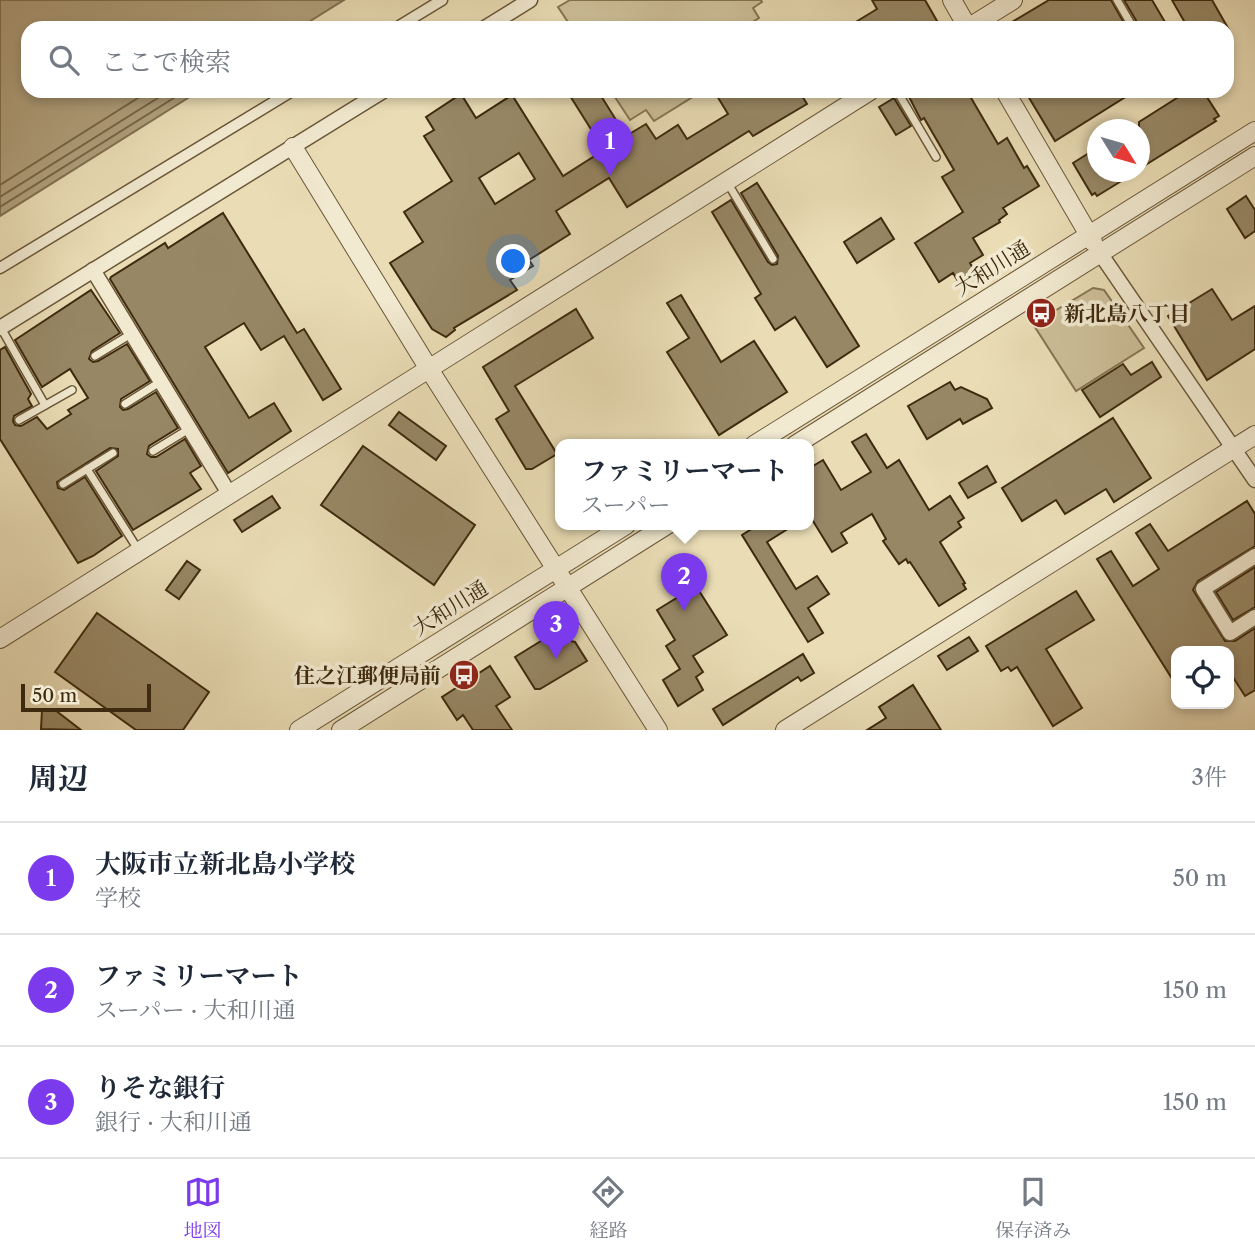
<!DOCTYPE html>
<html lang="ja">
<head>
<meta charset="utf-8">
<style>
	:root { --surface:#fff; --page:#f6f6f7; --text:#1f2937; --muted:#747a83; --line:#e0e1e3; --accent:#7c3aed }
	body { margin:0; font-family:"Libre Caslon Text","Noto Serif JP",serif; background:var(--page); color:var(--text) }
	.controls { position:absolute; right:21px; bottom:21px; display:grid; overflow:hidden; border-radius:14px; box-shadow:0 4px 10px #0003 }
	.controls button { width:63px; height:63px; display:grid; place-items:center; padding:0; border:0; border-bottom:2px solid var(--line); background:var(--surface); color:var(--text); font:35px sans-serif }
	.compass { position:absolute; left:1087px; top:119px; width:63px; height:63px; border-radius:50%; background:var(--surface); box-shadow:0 4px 10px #0003; rotate:127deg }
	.scale { position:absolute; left:21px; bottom:18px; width:130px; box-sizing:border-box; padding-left:7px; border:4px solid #3e2a0e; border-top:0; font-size:19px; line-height:24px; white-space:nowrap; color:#3e2a0e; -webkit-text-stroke:5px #f1e9d0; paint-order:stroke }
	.you { position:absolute; left:514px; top:262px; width:24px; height:24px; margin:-18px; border:5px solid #fff; border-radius:50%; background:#1a73e8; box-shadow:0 0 0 10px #1a73e833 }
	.badge { display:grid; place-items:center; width:46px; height:46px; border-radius:50%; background:var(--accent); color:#fff; font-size:23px; font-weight:700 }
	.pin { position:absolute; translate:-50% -58px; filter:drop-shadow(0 2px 4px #0008) }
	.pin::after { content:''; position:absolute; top:37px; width:24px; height:21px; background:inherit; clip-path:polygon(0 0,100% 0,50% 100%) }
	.popup { position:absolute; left:555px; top:439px; width:259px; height:91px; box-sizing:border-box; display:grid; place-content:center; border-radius:14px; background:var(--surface); filter:drop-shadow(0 2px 5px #0005); font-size:23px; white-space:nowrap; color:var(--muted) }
	.popup b { font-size:26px; color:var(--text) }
	.popup::after { content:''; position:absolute; left:50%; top:100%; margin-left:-14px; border:14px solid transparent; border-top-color:var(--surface) }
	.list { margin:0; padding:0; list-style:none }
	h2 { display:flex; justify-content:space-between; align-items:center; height:91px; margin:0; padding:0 28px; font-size:30px }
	h2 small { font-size:23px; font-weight:400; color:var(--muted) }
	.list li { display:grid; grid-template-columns:46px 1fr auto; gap:21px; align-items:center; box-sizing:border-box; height:112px; padding:0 28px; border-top:2px solid var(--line) }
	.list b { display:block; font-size:26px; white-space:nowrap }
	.list p { margin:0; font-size:23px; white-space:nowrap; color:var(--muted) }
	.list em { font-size:23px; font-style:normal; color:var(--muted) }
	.icon { flex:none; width:38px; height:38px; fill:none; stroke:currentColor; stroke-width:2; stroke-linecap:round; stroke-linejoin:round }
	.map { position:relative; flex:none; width:1255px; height:730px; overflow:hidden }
	.search { position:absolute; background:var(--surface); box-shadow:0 4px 10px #0003; left:21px; right:21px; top:21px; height:77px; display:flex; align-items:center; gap:18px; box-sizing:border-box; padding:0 24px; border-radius:21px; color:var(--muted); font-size:26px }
	.sheet { height:427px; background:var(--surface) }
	nav { display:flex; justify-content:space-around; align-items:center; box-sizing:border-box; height:98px; border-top:2px solid var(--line); background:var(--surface); font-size:19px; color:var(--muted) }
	nav a { display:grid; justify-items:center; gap:4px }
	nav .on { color:var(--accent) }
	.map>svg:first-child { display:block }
</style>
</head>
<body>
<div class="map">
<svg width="1255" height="730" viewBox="0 0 1255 730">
	<rect width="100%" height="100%" fill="#eaddb6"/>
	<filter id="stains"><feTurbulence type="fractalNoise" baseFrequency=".00286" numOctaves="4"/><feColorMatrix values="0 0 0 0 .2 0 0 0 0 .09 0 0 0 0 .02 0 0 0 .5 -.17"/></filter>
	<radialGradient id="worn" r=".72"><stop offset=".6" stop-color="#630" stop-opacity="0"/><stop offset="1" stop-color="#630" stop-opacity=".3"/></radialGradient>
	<g fill="#cdbf99" stroke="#867454" stroke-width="2">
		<path d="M570,0H761L762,2L753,8L759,18L743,28H572L558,7Z"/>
		<path d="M611,91H697L699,93L654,121L646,110L630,120Z"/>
		<path d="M1093,288L1104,290L1144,348L1076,391L1033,324Z"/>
	</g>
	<path fill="#b0a07d" stroke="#827151" stroke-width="2" d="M0,0H344L299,28H28V91H199L0,216Z"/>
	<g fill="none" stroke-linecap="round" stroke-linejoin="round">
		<g stroke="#776546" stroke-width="2">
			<path d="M0,185L149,91"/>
			<path d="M0,197L169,91"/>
			<path d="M0,207L185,91"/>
		</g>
	</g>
	<g fill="#978765" stroke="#3e2a0e" stroke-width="2" fill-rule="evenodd">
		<path d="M872,0H925L937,21L925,28H906L902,22L891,28H846L877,9Z"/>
		<path d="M1049,0H1111L1127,28H1002Z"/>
		<path d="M1124,0H1152L1165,22L1154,28H1135L1137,22Z"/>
		<path d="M1172,0H1212L1228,28H1188Z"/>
		<path d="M567,91H598L626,136L646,124L656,139L678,125L687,139L728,114L714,91H799L807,104L753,136L749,131L627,207L609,178L556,211L570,234L529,260L533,266L510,280L517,290L454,328L455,330L446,337L432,329L390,263L423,242L404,212L452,181L424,136L434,130L426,117L461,94L476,118L512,95L563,176L604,150ZM519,153L535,179L495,204L479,178Z"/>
		<path d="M906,91H967L998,144L1007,138L1024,168L1027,166L1039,186L1003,208L1007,214L999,220L1000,222L973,238L983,255L970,263L974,270L958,281L953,273L939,282L915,243L963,212L942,177L954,170L924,118L921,120Z"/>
		<path d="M1025,91H1135L1055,141Z"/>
		<path d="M1188,91H1203L1219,116L1214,119L1216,121L1139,169V122Z"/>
		<path d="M894,98L911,126L896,135L879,107Z"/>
		<path d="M1097,148V172H1136L1097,196L1095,193L1092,195L1073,163Z"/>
		<path d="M757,183L859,346L827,367L795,317L775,330L755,298L761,294L712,212L731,200L768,262L772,265L777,264L778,256L741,193Z"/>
		<path d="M1246,196L1255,210V231L1245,238L1227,209Z"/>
		<path d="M223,213L297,333L304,329L341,389L323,400L284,336L261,350L244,323L205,347L249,418L274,403L291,431L228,473L110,279L111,277L165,243L168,248Z"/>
		<path d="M881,218L894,239L857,263L844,242Z"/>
		<path d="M1212,289L1232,320L1255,306V349L1207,380L1168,316Z"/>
		<path d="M91,290L120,333L92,351L89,359L93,362L98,361L127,344L150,381L121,399L120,407L123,410L128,409L156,392L178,428L149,446L147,454L151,457H156L185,439L201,466L190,473L201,489L133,530L96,471L118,456V449L110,448L57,482L58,488L64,490L85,477L122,536L93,556L78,563L0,439V350L5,347L31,394L28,399L32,406L14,416L13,421L15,425L21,426L37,417L47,429L71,414L68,410L88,398L70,369L42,387L15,340Z"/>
		<path d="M681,295L721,362L754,341L787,392L719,435L667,352L689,338L667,303Z"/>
		<path d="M576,309L593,338L515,386L557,454L532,469H526L496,419L509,411L483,367Z"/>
		<path d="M1152,362L1161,377L1100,417L1082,390L1123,364L1131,375Z"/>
		<path d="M950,382L955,390L961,387L987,399L992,408L963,424L960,419L927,439L908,406Z"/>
		<path d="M399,412L446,446L436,460L389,425Z"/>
		<path d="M1113,418L1151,478L1114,502L1106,489L1065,514L1056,500L1022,521L1002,488Z"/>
		<path d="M866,434L887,468L899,460L929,510L950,496L964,518L958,522L961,527L940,542L965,583L963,584L966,589L939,606L910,562L908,563L906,559L899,564L883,541L886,539L872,514L841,533L847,543L832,552L808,513V469L823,460L841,490L871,472L852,442Z"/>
		<path d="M363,446L475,525L434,585L321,505Z"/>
		<path d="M987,466L996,482L968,498L959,483Z"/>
		<path d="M272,496L280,508L242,532L234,520Z"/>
		<path d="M1247,501L1255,514V546L1198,581L1193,590L1225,641H1235L1255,628V690L1245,696L1229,671V651H1176V685L1097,559L1111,551L1133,586L1159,569L1136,533L1150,524L1168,551Z"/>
		<path d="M758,525H794L767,542L796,589L817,576L829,594L808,608L823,633L808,642L742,535Z"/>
		<path d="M187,561L200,570L179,599L166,590Z"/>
		<path d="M1255,567V607L1233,620L1216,592Z"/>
		<path d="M696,586L727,635L693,656L703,672L696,677L703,690L678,706L663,680L680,669L666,646L675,640L657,610Z"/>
		<path d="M1076,591L1094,620L1046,649L1082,708L1053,726L1017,667L1011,671L1008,667L1001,671L986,646Z"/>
		<path d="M97,613L209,692L183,730H136L55,672Z"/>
		<path d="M549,636L575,642L587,661L540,689H535L515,657Z"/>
		<path d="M969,637L978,651L947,670L938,656Z"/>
		<path d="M803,654L814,673L801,681L798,677L723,725L713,709Z"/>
		<path d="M490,666L510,697L496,706L512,730H473L463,715L457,720L442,697Z"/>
		<path d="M913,685L941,730H867L886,718L879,707Z"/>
		<path d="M42,710H55L81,730L41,729Z"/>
	</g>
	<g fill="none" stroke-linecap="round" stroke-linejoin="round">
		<g stroke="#695738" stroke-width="10">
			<g id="service">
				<path d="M1117,0L1131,24"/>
				<path d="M897,91L936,157"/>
				<path d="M727,182L773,259"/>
				<path d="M1,328L45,405"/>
				<path d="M95,356L131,334"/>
				<path d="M125,404L160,382"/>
				<path d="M19,420L72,390"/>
				<path d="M153,451L189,429"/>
				<path d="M87,469L139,551"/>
				<path d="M63,484L113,453"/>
			</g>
		</g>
		<g stroke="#695738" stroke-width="13">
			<g id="pedestrian">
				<path d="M396,28L442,0"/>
				<path d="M0,268L292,91"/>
			</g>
		</g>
		<g stroke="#695738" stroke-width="17">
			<g id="minor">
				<path d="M485,28L530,0"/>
				<path d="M1100,253L1255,480"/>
				<path d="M93,270L230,495"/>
				<path d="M0,328L383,91"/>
				<path d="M1255,556L1203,589L1230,633L1255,617"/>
			</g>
		</g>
		<g stroke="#695738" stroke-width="20">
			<g id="tertiary">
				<path d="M952,0L968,28L1013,0"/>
				<path d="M1005,91L1093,242"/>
				<path d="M293,147L429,369L658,730"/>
				<path d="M754,445L1255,131"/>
				<path d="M795,445L1255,156"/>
				<path d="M0,639L870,91"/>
				<path d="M299,730L626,525"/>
				<path d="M341,730L667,525"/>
				<path d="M785,730L1255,435"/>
			</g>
		</g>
		<use href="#service" stroke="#f1e9d0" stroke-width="7"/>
		<use href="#pedestrian" stroke="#f1e9d0" stroke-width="10"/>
		<use href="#minor" stroke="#f1e9d0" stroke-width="14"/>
		<use href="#tertiary" stroke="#f1e9d0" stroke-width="18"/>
	</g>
	<defs>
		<g id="bus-disc" transform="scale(1.575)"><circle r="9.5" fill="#8f2418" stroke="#f1e9d0"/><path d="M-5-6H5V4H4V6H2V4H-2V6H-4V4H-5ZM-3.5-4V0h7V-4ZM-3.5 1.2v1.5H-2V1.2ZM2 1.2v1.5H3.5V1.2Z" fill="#fff"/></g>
	</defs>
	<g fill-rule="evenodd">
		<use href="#bus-disc" x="1041" y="313"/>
		<use href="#bus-disc" x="464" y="675"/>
	</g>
	<g text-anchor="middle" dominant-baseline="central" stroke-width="7" stroke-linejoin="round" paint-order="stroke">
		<g font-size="21" fill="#3e2a0e" stroke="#f1e9d0">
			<text transform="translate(992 268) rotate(-32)">大和川通</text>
			<text transform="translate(450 608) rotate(-32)">大和川通</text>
		</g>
		<g font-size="21" font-weight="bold" fill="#3e2a0e" stroke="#f1e9d0" text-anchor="start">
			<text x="1064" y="313">新北島八丁目</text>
			<text x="441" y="675" text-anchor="end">住之江郵便局前</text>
		</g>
	</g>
	<rect width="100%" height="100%" filter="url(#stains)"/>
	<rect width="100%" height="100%" fill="url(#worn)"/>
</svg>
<div class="controls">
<button><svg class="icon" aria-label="locate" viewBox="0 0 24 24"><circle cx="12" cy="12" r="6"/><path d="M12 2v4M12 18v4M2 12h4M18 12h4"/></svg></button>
</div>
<svg class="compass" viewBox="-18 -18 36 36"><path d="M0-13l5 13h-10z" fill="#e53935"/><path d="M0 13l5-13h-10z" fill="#747a83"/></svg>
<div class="scale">50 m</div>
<div class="you"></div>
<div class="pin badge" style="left:610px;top:176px">1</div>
<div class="pin badge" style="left:684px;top:611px">2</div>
<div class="popup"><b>ファミリーマート</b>スーパー</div>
<div class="pin badge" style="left:556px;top:659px">3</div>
<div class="search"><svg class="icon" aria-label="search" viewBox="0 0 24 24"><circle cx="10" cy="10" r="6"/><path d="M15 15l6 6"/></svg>ここで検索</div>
</div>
<section class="sheet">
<h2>周辺<small>3件</small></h2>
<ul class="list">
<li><span class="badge">1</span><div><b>大阪市立新北島小学校</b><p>学校</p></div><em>50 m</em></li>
<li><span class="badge">2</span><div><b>ファミリーマート</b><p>スーパー · 大和川通</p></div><em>150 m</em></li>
<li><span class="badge">3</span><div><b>りそな銀行</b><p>銀行 · 大和川通</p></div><em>150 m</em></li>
</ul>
</section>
<nav>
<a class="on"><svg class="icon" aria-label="map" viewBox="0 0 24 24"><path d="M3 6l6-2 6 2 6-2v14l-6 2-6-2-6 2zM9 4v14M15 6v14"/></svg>地図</a>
<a><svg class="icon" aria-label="directions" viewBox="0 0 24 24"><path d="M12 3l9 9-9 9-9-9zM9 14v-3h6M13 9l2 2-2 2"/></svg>経路</a>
<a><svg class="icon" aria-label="saved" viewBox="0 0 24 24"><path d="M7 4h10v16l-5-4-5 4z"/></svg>保存済み</a>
</nav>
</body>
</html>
